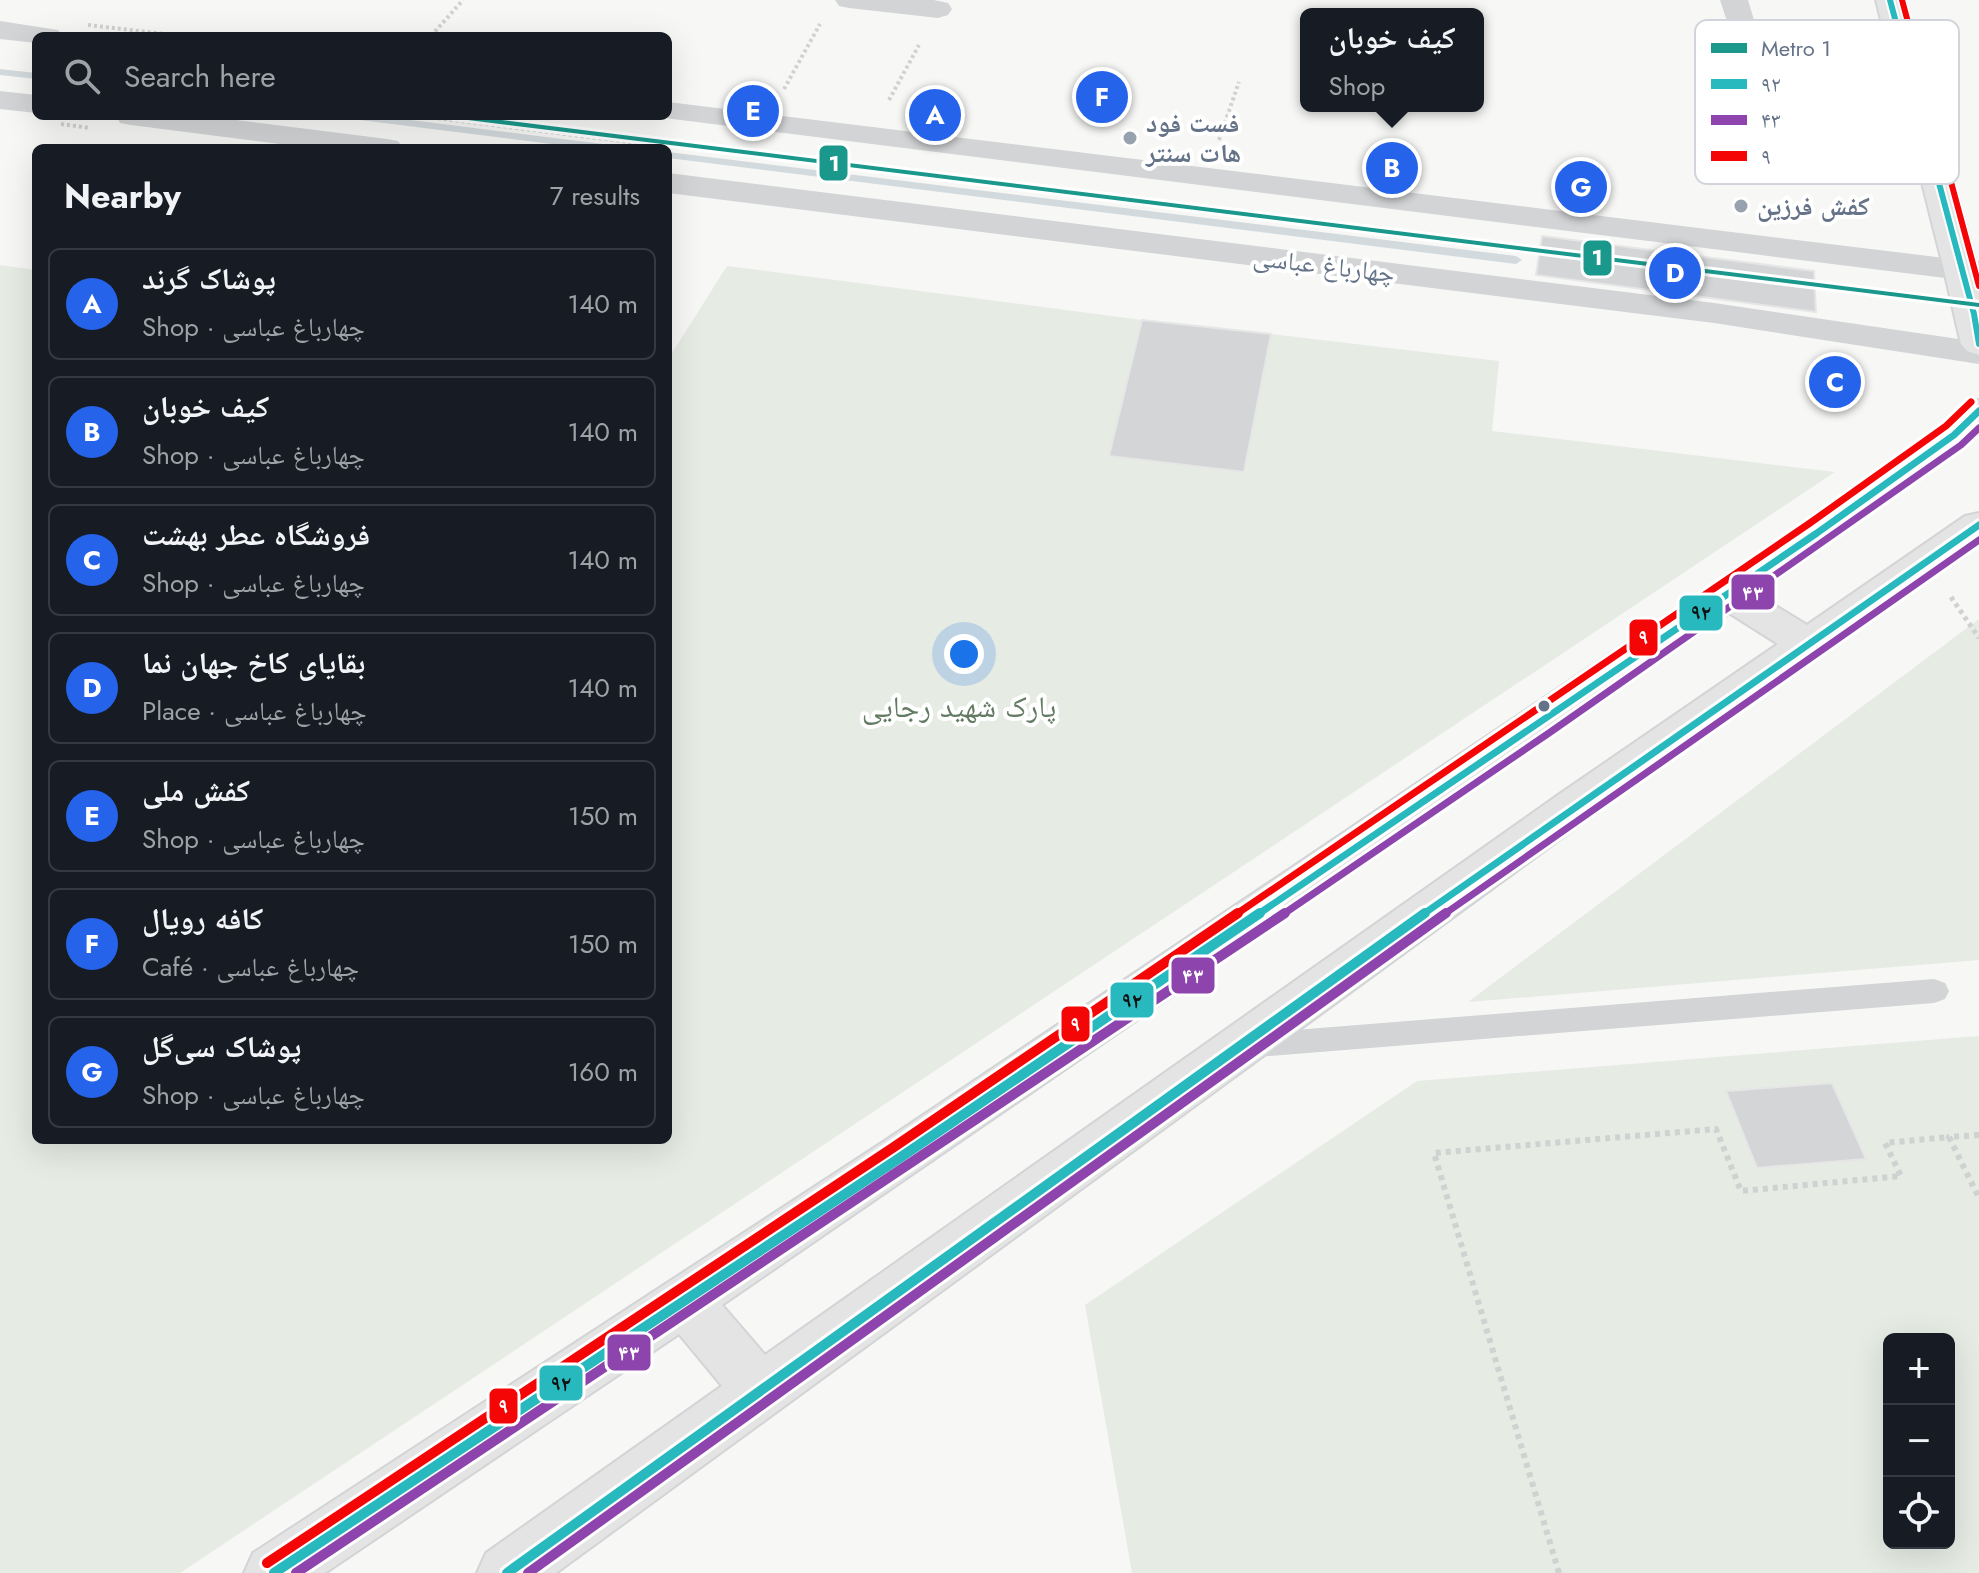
<!DOCTYPE html>
<html lang="en">
<head>
<meta charset="utf-8">
<style>
	:root { --surface:#171b24; --page:#242831; --text:#f1f3f6; --muted:#9ea1a6; --line:#363941; --accent:#2563eb }
	body { margin:0; font-family:Jost,"Noto Naskh Arabic",sans-serif; background:var(--page); color:var(--text) }
	.controls { position:absolute; right:24px; bottom:24px; display:grid; overflow:hidden; border-radius:12px; box-shadow:0 8px 32px #0002 }
	.controls button { width:72px; height:72px; display:grid; place-items:center; padding:0; border:0; border-bottom:2px solid var(--line); background:var(--surface); color:var(--text); font:40px sans-serif }
	.you { position:absolute; left:964px; top:654px; width:28px; height:28px; margin:-20px; border:6px solid #fff; border-radius:50%; background:#1a73e8; box-shadow:0 0 0 12px #1a73e833 }
	.badge { display:grid; place-items:center; width:52px; height:52px; border-radius:50%; background:var(--accent); color:#fff; font-size:26px; font-weight:700 }
	.pin { position:absolute; translate:-50% -50%; border:4px solid #fff; box-shadow:0 2px 8px #0006 }
	.popup { position:absolute; left:1300px; top:8px; width:184px; height:104px; box-sizing:border-box; display:grid; place-content:center; border-radius:12px; background:var(--surface); filter:drop-shadow(0 2px 6px #0005); font-size:26px; white-space:nowrap; color:var(--muted) }
	.popup b { font-size:30px; color:var(--text) }
	.popup::after { content:''; position:absolute; left:50%; top:100%; margin-left:-16px; border:16px solid transparent; border-top-color:var(--surface) }
	.list { margin:0; padding:0; list-style:none }
	h2 { display:flex; justify-content:space-between; align-items:center; height:104px; margin:0; padding:0 32px; font-size:34px }
	h2 small { font-size:26px; font-weight:400; color:var(--muted) }
	.list li { display:grid; grid-template-columns:52px 1fr auto; gap:24px; align-items:center; box-sizing:border-box; height:112px; margin:0 16px 16px; padding:0 16px; border:2px solid var(--line); border-radius:12px }
	.list b { display:block; font-size:30px; white-space:nowrap }
	.list p { margin:0; font-size:26px; white-space:nowrap; color:var(--muted) }
	.list em { font-size:26px; font-style:normal; color:var(--muted) }
	.icon { flex:none; width:44px; height:44px; fill:none; stroke:currentColor; stroke-width:2; stroke-linecap:round; stroke-linejoin:round }
	.map { position:relative; flex:none; width:1979px; height:1573px; overflow:hidden }
	.search { position:absolute; background:var(--surface); box-shadow:0 8px 32px #0002; left:32px; top:32px; width:640px; height:88px; display:flex; align-items:center; gap:20px; box-sizing:border-box; padding:0 28px; border-radius:12px; color:var(--muted); font-size:30px }
	.panel { position:absolute; background:var(--surface); box-shadow:0 8px 32px #0002; left:32px; top:144px; width:640px; height:1000px; border-radius:12px }
	.map>svg:first-child { display:block }
</style>
</head>
<body>
<div class="map">
<svg width="1979" height="1573" viewBox="0 0 1979 1573">
	<rect width="100%" height="100%" fill="#f7f7f6"/>
	<g fill="#e6ebe4" fill-rule="evenodd">
		<path d="M0,265L36,270V1140H668V353H672L727,266L1142,320L1110,456L1244,472L1271,334L1499,361L1492,431L1835,472L180,1573H0Z"/>
		<path d="M1979,619V960L1468,1002Z"/>
		<path d="M1979,1036V1573H1132L1085,1305L1417,1081ZM1889,1339H1949V1543H1889Z"/>
	</g>
	<g fill="none" stroke-linecap="round" stroke-linejoin="round">
		<g fill="#d3dade" fill-rule="evenodd">
			<path d="M0,69L36,73V79L0,75Z"/>
			<path d="M346,116H379L611,145L617,148H583L352,119Z"/>
			<path d="M668,152L1516,256L1522,260L1516,264L668,158Z"/>
		</g>
	</g>
	<g fill="#d4d5d6" stroke="#e6e6e6" stroke-width="2">
		<path d="M1542,236L1814,271L1816,312L1536,275Z"/>
		<path d="M1142,320L1271,334L1244,472L1109,456Z"/>
		<path d="M1832,1083L1866,1159L1757,1168L1726,1091Z"/>
	</g>
	<g fill="none" stroke-linecap="round" stroke-linejoin="round">
		<g stroke="#d3d5d6" stroke-width="4">
			<path id="secondary" d="M1876,0H1904L1978,270L1973,277L1961,280L1949,277L1944,270Z"/>
		</g>
		<g stroke="#d2d4d5" stroke-width="4">
			<g id="primary">
				<path d="M1961,260L1979,263V355L1967,351L1961,344L1944,270L1949,263Z"/>
				<path d="M1979,400V431L1967,443L1756,594L1807,625L1965,516L1979,513V543L1593,815L556,1573H477L486,1553L722,1386L679,1334L325,1573H244L253,1553L883,1142L1803,524L1941,427L1966,403ZM1729,613L1778,644L1561,793L765,1355L722,1305Z"/>
			</g>
		</g>
		<g stroke="#d0d1d1" stroke-width="4" stroke-dasharray="3 3" stroke-linecap="butt">
			<path d="M88,25L181,36"/>
			<path d="M431,36L463,0"/>
			<path d="M784,89L820,24"/>
			<path d="M889,100L919,45"/>
			<path d="M420,116L646,144"/>
			<path d="M61,124L90,128"/>
			<path d="M1219,140L1239,82"/>
		</g>
		<path stroke="#d0d1d1" stroke-width="5" stroke-dasharray="4 4" stroke-linecap="butt" d="M1951,597L1979,638"/>
		<g stroke="#d0d1d1" stroke-width="6" stroke-dasharray="5 5" stroke-linecap="butt">
			<path d="M1979,1135L1949,1137L1979,1198"/>
			<path d="M1559,1573L1434,1153L1716,1129L1741,1191L1901,1176L1885,1143L1949,1137"/>
		</g>
		<path fill="#d3d4d5" fill-rule="evenodd" d="M1934,979L1945,983L1949,991L1945,999L1934,1003L1244,1058L1233,1055L1228,1046L1233,1037L1244,1034Z"/>
		<g fill="#d3d4d5" fill-rule="evenodd">
			<path d="M835,0H934L948,3L952,9L948,15L938,18L849,8L839,6Z"/>
			<path d="M1720,0H1748L1760,40L1755,46L1745,49L1735,46Z"/>
			<path d="M0,21L58,30L63,36H36V43L0,39Z"/>
			<path d="M0,91L36,95V113L0,109Z"/>
			<path d="M668,102L1961,260L1973,263L1978,270L1973,277L1961,280L657,117L668,116Z"/>
			<path d="M116,116H205L387,139L398,141L403,148H312L131,125L120,123Z"/>
			<path d="M668,173L1714,303L1979,342V364L1714,323L668,193Z"/>
		</g>
		<use href="#secondary" fill="#e4e4e5" fill-rule="evenodd"/>
		<use href="#primary" fill="#e4e4e5" fill-rule="evenodd"/>
		<g stroke="#fff" stroke-width="10">
			<path id="bus-1-far2" d="M1890,0L1974,314L1979,344"/>
		</g>
		<g stroke="#fff" stroke-width="13">
			<g id="bus-1-far1">
				<path d="M1257,915L1817,533L1954,435L1979,411"/>
				<path d="M1422,915L1979,525"/>
			</g>
		</g>
		<g stroke="#fff" stroke-width="16">
			<g id="bus-1">
				<path d="M274,1573L901,1157L1260,913"/>
				<path d="M507,1573L1425,913"/>
			</g>
		</g>
		<g stroke="#fff" stroke-width="13">
			<g id="bus-2-far1">
				<path d="M1282,915L1549,733L1961,445L1979,428"/>
				<path d="M1443,915L1979,540"/>
			</g>
		</g>
		<g stroke="#fff" stroke-width="16">
			<g id="bus-2">
				<path d="M296,1573L1285,913"/>
				<path d="M528,1573L1446,913"/>
			</g>
		</g>
		<g stroke="#fff" stroke-width="10">
			<path id="bus-3-far2" d="M1902,0L1979,286"/>
		</g>
		<g stroke="#fff" stroke-width="13">
			<path id="bus-3-far1" d="M1235,915L1810,523L1946,426L1971,402"/>
		</g>
		<g stroke="#fff" stroke-width="16">
			<path id="bus-3" d="M267,1563L894,1147L1238,913"/>
		</g>
		<use href="#bus-1-far2" stroke="#28b9be" stroke-width="6"/>
		<use href="#bus-1-far1" stroke="#28b9be" stroke-width="7"/>
		<use href="#bus-1" stroke="#28b9be" stroke-width="10"/>
		<use href="#bus-2-far1" stroke="#8e44ad" stroke-width="7"/>
		<use href="#bus-2" stroke="#8e44ad" stroke-width="10"/>
		<use href="#bus-3-far2" stroke="#f40606" stroke-width="6"/>
		<use href="#bus-3-far1" stroke="#f40606" stroke-width="7"/>
		<use href="#bus-3" stroke="#f40606" stroke-width="10"/>
		<g stroke="#fff" stroke-width="6">
			<path id="metro-1" d="M449,116H469L1979,303V307L452,118Z"/>
		</g>
		<use href="#metro-1" fill="#1a988c" fill-rule="evenodd"/>
	</g>
	<g fill="#98a1ae" stroke="#fff" stroke-width="3">
		<circle cx="1130" cy="138" r="8"/>
		<circle cx="1741" cy="206" r="8"/>
	</g>
	<circle fill="#657388" stroke="#fff" stroke-width="3" cx="1544" cy="706" r="7"/>
	<g text-anchor="middle" dominant-baseline="central" stroke-width="8" stroke-linejoin="round" paint-order="stroke">
		<g font-size="26" font-weight="bold" fill="#657388" stroke="#fff" text-anchor="start">
			<text x="1146" y="123">فست فود<tspan x="1146" dy="30">هات سنتر</tspan></text>
			<text x="1757" y="206">کفش فرزین</text>
		</g>
		<g font-size="26" fill="#657388" stroke="#fff">
			<text transform="translate(1324 265) rotate(7)">چهارباغ عباسی</text>
		</g>
		<g font-size="30" fill="#627a61" stroke="#fff">
			<text x="959" y="706">پارک شهید رجایی</text>
		</g>
	</g>
	<rect x="1695" y="20" width="264" height="164" rx="12" fill="#fff" stroke="#d1d5db" stroke-width="2"/>
	<rect x="1711" y="43" width="36" height="10" fill="#1a988c"/>
	<rect x="1711" y="79" width="36" height="10" fill="#28b9be"/>
	<rect x="1711" y="115" width="36" height="10" fill="#8e44ad"/>
	<rect x="1711" y="151" width="36" height="10" fill="#f40606"/>
	<g font-size="22" fill="#657388">
		<text x="1761" y="56">Metro 1</text>
		<text x="1761" y="92">۹۲</text>
		<text x="1761" y="128">۴۳</text>
		<text x="1761" y="164">۹</text>
	</g>
	<g stroke="#fff" stroke-width="3">
		<rect x="818" y="144" width="31" height="38" rx="8" fill="#1a988c"/>
		<rect x="1582" y="239" width="31" height="38" rx="8" fill="#1a988c"/>
		<rect x="1730" y="573" width="46" height="38" rx="8" fill="#8e44ad"/>
		<rect x="1678" y="594" width="46" height="38" rx="8" fill="#28b9be"/>
		<rect x="1628" y="618" width="31" height="39" rx="8" fill="#f40606"/>
		<rect x="1170" y="956" width="46" height="39" rx="8" fill="#8e44ad"/>
		<rect x="1109" y="981" width="46" height="38" rx="8" fill="#28b9be"/>
		<rect x="1060" y="1005" width="31" height="38" rx="8" fill="#f40606"/>
		<rect x="606" y="1333" width="46" height="39" rx="8" fill="#8e44ad"/>
		<rect x="538" y="1364" width="46" height="38" rx="8" fill="#28b9be"/>
		<rect x="488" y="1387" width="31" height="38" rx="8" fill="#f40606"/>
	</g>
	<g font-size="22" text-anchor="middle" font-weight="bold" fill="#fff">
		<text x="834" y="171">1</text>
		<text x="1597" y="265">1</text>
		<text x="1753" y="600">۴۳</text>
		<text x="1643" y="645">۹</text>
		<text x="1193" y="983">۴۳</text>
		<text x="1075" y="1032">۹</text>
		<text x="629" y="1360">۴۳</text>
		<text x="503" y="1414">۹</text>
	</g>
	<g font-size="22" text-anchor="middle" font-weight="bold" fill="#111">
		<text x="1701" y="620">۹۲</text>
		<text x="1132" y="1008">۹۲</text>
		<text x="561" y="1391">۹۲</text>
	</g>
</svg>
<div class="controls">
<button>+</button>
<button>−</button>
<button><svg class="icon" aria-label="locate" viewBox="0 0 24 24"><circle cx="12" cy="12" r="6"/><path d="M12 2v4M12 18v4M2 12h4M18 12h4"/></svg></button>
</div>
<div class="you"></div>
<div class="pin badge" style="left:935px;top:115px">A</div>
<div class="pin badge" style="left:1392px;top:168px">B</div>
<div class="popup"><b>کیف خوبان</b>Shop</div>
<div class="pin badge" style="left:1835px;top:382px">C</div>
<div class="pin badge" style="left:1675px;top:273px">D</div>
<div class="pin badge" style="left:753px;top:111px">E</div>
<div class="pin badge" style="left:1102px;top:97px">F</div>
<div class="pin badge" style="left:1581px;top:187px">G</div>
<div class="search"><svg class="icon" aria-label="search" viewBox="0 0 24 24"><circle cx="10" cy="10" r="6"/><path d="M15 15l6 6"/></svg>Search here</div>
<section class="panel">
<h2>Nearby<small>7 results</small></h2>
<ul class="list">
<li><span class="badge">A</span><div><b>پوشاک گرند</b><p>Shop · چهارباغ عباسی</p></div><em>140 m</em></li>
<li><span class="badge">B</span><div><b>کیف خوبان</b><p>Shop · چهارباغ عباسی</p></div><em>140 m</em></li>
<li><span class="badge">C</span><div><b>فروشگاه عطر بهشت</b><p>Shop · چهارباغ عباسی</p></div><em>140 m</em></li>
<li><span class="badge">D</span><div><b>بقایای کاخ جهان نما</b><p>Place · چهارباغ عباسی</p></div><em>140 m</em></li>
<li><span class="badge">E</span><div><b>کفش ملی</b><p>Shop · چهارباغ عباسی</p></div><em>150 m</em></li>
<li><span class="badge">F</span><div><b>کافه رویال</b><p>Café · چهارباغ عباسی</p></div><em>150 m</em></li>
<li><span class="badge">G</span><div><b>پوشاک سی‌گل</b><p>Shop · چهارباغ عباسی</p></div><em>160 m</em></li>
</ul>
</section>
</div>
</body>
</html>
